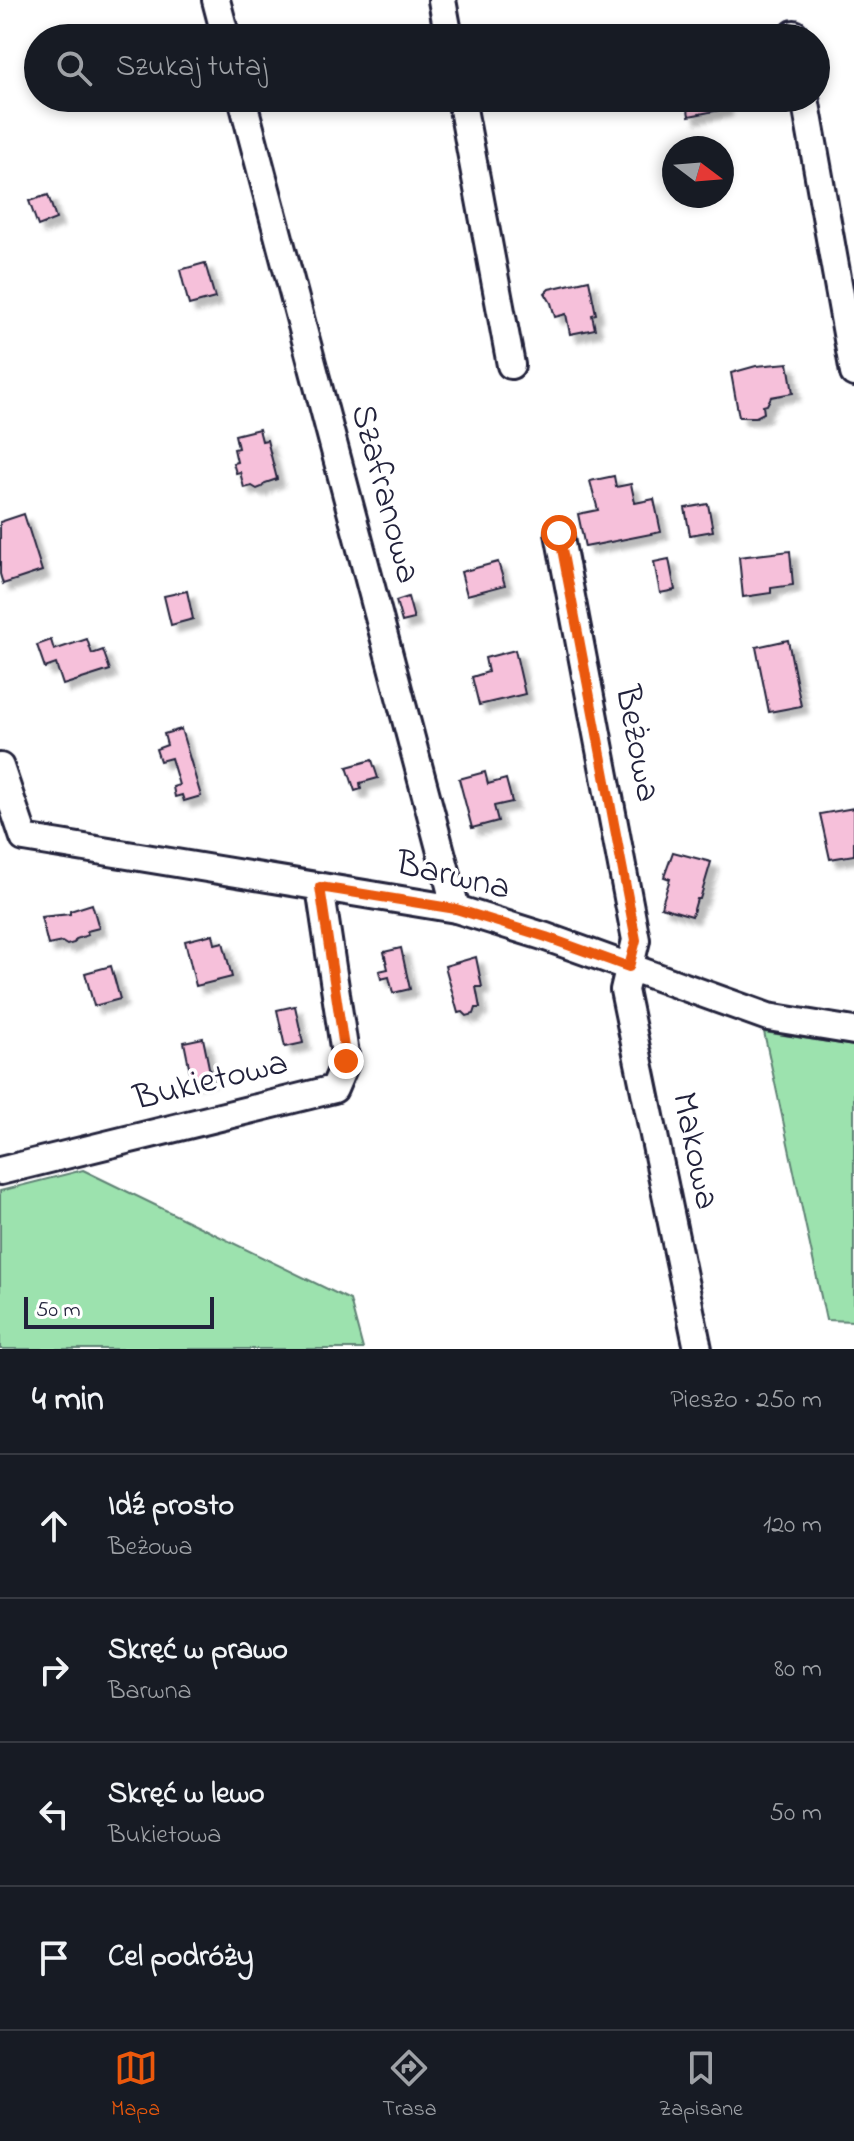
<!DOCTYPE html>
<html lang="pl">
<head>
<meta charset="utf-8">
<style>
	:root { --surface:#171b24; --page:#242831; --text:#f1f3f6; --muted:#9ea1a6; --line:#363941; --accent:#ea580c }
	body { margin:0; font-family:"Indie Flower",sans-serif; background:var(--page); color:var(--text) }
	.compass { position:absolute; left:662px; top:136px; width:72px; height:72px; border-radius:50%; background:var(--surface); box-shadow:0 4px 12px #0003; rotate:106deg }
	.scale { position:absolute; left:24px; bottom:20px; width:190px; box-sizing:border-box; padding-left:8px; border:4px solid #22223b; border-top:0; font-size:22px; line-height:28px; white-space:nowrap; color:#22223b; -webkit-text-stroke:6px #fff; paint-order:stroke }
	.stop { position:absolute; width:24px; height:24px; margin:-18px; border:6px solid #ea580c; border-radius:50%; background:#fff }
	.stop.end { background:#ea580c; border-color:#fff; box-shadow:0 2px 8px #0008 }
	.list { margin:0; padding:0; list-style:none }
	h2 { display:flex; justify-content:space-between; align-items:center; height:104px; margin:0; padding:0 32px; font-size:34px }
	h2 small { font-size:26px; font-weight:400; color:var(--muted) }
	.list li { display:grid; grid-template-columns:52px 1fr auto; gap:24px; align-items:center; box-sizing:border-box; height:144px; padding:0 32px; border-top:2px solid var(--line) }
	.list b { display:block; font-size:30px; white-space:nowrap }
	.list p { margin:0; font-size:26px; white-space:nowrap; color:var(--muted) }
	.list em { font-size:26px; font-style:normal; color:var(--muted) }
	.icon { flex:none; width:44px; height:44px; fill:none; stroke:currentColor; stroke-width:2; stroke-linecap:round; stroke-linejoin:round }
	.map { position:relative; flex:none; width:854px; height:1349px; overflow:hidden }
	.search { position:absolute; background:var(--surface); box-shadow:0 4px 12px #0003; left:24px; right:24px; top:24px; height:88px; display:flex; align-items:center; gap:20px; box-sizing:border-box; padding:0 28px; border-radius:44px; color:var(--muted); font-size:30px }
	.sheet { height:680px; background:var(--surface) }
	nav { display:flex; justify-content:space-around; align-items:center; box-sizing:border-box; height:112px; border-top:2px solid var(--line); background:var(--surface); font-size:22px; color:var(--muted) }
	nav a { display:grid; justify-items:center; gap:4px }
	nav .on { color:var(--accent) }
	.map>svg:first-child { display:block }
</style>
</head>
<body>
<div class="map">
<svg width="854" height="1349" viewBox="0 0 854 1349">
	<defs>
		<filter id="shadow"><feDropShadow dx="7" dy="7" stdDeviation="2" flood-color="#0004"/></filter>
	</defs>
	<rect width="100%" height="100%" fill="#fff"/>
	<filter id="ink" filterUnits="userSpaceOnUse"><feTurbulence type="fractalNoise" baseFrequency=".0125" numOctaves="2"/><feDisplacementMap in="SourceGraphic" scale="16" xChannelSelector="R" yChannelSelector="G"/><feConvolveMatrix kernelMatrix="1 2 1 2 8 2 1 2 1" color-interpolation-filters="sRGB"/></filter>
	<g filter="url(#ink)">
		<g fill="#9ce2ae" stroke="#5f8274" stroke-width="2">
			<path d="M764,1032L854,1046V1321L826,1320Z"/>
			<path d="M83,1170L350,1300L363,1349H0V1191Z"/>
		</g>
		<g fill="#f6c0da" stroke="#22223b" stroke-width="2" filter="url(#shadow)">
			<path d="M686,98H723L725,109L689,116Z"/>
			<path d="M48,195L56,219L38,226L29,201Z"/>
			<path d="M205,263L215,298L189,305L180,270Z"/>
			<path d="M589,280L596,314L592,315L595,329L570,334L566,314L555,317L551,303L545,293L549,289Z"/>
			<path d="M788,363L793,393L771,397L767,405L763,406L764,413L756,417H739L731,373L756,366Z"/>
			<path d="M259,429L262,441L267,440L277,479L265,483L262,487L257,489L252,486L244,488L240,472L236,473L233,463L237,462L234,449L238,448L235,435Z"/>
			<path d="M614,476L616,487L631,484L635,503L654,499L661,532L585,547L578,514L598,510L590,481Z"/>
			<path d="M708,504L713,531L690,535L685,508Z"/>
			<path d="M24,514L42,571L3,584L0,574V522Z"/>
			<path d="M790,551L793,585L771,588V593L743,597L739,557Z"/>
			<path d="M669,559L675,590L660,593L654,562Z"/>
			<path d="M498,562L505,585L467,595L461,572Z"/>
			<path d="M187,591L193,619L171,625L164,596Z"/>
			<path d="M408,597L414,619L402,622L396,601Z"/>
			<path d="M87,639L92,654L103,650L110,670L63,685L56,664L45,668L37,645L51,640L54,650Z"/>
			<path d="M788,640L801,706L769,712L756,647Z"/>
			<path d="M515,650L525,694L479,705L472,677L488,672L485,658Z"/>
			<path d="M181,729L201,796L184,801L182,795L175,797L173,787L179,785L171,758L160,761L156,749L167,745L164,734Z"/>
			<path d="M372,760L378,778L360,783L361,789L355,791L347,767Z"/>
			<path d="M485,772L488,784L506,779L512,802L494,806L498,821L472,828L459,779Z"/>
			<path d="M854,808V855L830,859L820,814Z"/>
			<path d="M673,852L711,862L700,899H697L692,916L661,907L670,879L664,877Z"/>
			<path d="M92,904L99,928L87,931L88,935L76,939L74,943L67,945L62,942L48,945L41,917L70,914V911Z"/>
			<path d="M213,934L215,944L223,942L232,977L196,986L185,941Z"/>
			<path d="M401,948L410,989L393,993L389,977L381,979L379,971L388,969L384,952Z"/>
			<path d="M476,957L482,987H476L480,1008H476L474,1014L467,1016L463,1012L458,1013L445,966Z"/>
			<path d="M111,966L120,999L94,1006L85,973Z"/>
			<path d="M295,1006L303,1043L285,1047L277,1010Z"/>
			<path d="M203,1038L211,1077L192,1081L184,1042Z"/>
		</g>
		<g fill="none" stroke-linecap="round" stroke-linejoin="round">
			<g stroke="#22223b" stroke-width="32">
				<g id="minor">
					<path d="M216,0L226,38"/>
					<path d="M442,0L449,38"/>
					<path d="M794,34L795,38"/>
					<path d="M242,98L456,909"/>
					<path d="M461,98L511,365"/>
					<path d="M805,98L854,373"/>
					<path d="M559,533L636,940L624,990L698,1349"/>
					<path d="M0,767L24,838L456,909L546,937L768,1017L854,1031"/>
					<path d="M0,1171L334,1089L346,1061L320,887"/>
				</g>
			</g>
			<use href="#minor" stroke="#fff" stroke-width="26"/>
		</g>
	</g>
	<g fill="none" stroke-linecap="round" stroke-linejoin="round" filter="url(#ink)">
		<path stroke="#ea580c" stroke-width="10" d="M346,1061L320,887L456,909L546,937L629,967L636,940L559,533"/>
	</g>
	<g text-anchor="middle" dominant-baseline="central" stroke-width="7" stroke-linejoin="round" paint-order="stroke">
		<g font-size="36" fill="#22223b" stroke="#fff">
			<text transform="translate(384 494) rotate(75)">Szafranowa</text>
			<text transform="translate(636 744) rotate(79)">Beżowa</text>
			<text transform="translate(453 877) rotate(13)">Barwna</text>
			<text transform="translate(211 1082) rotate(-14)">Bukietowa</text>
			<text transform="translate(694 1151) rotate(78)">Makowa</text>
		</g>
	</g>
</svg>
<svg class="compass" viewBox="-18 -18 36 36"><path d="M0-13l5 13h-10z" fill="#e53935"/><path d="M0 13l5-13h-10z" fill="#9ea1a6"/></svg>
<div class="scale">50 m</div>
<div class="stop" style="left:559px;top:533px"></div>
<div class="stop end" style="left:346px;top:1061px"></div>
<div class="search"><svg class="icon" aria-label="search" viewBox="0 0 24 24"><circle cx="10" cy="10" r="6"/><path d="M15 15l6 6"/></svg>Szukaj tutaj</div>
</div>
<section class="sheet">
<h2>4 min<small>Pieszo · 250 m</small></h2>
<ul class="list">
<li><svg class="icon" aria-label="ahead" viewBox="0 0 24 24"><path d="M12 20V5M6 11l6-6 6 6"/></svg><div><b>Idź prosto</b><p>Beżowa</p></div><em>120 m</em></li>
<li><svg class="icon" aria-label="right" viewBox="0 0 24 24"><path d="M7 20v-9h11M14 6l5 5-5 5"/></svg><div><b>Skręć w prawo</b><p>Barwna</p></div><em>80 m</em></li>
<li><svg class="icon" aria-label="left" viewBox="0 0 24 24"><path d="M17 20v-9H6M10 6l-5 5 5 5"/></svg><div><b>Skręć w lewo</b><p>Bukietowa</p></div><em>50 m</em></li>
<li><svg class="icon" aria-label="arrive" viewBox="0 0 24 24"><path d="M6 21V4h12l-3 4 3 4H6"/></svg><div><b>Cel podróży</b></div></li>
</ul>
</section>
<nav>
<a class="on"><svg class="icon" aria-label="map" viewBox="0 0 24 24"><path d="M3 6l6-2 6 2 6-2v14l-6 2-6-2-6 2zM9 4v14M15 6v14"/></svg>Mapa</a>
<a><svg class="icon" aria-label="directions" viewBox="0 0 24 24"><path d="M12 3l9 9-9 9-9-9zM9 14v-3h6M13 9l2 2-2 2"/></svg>Trasa</a>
<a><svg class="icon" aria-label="saved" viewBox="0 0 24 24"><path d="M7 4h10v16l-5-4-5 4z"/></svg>Zapisane</a>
</nav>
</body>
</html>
